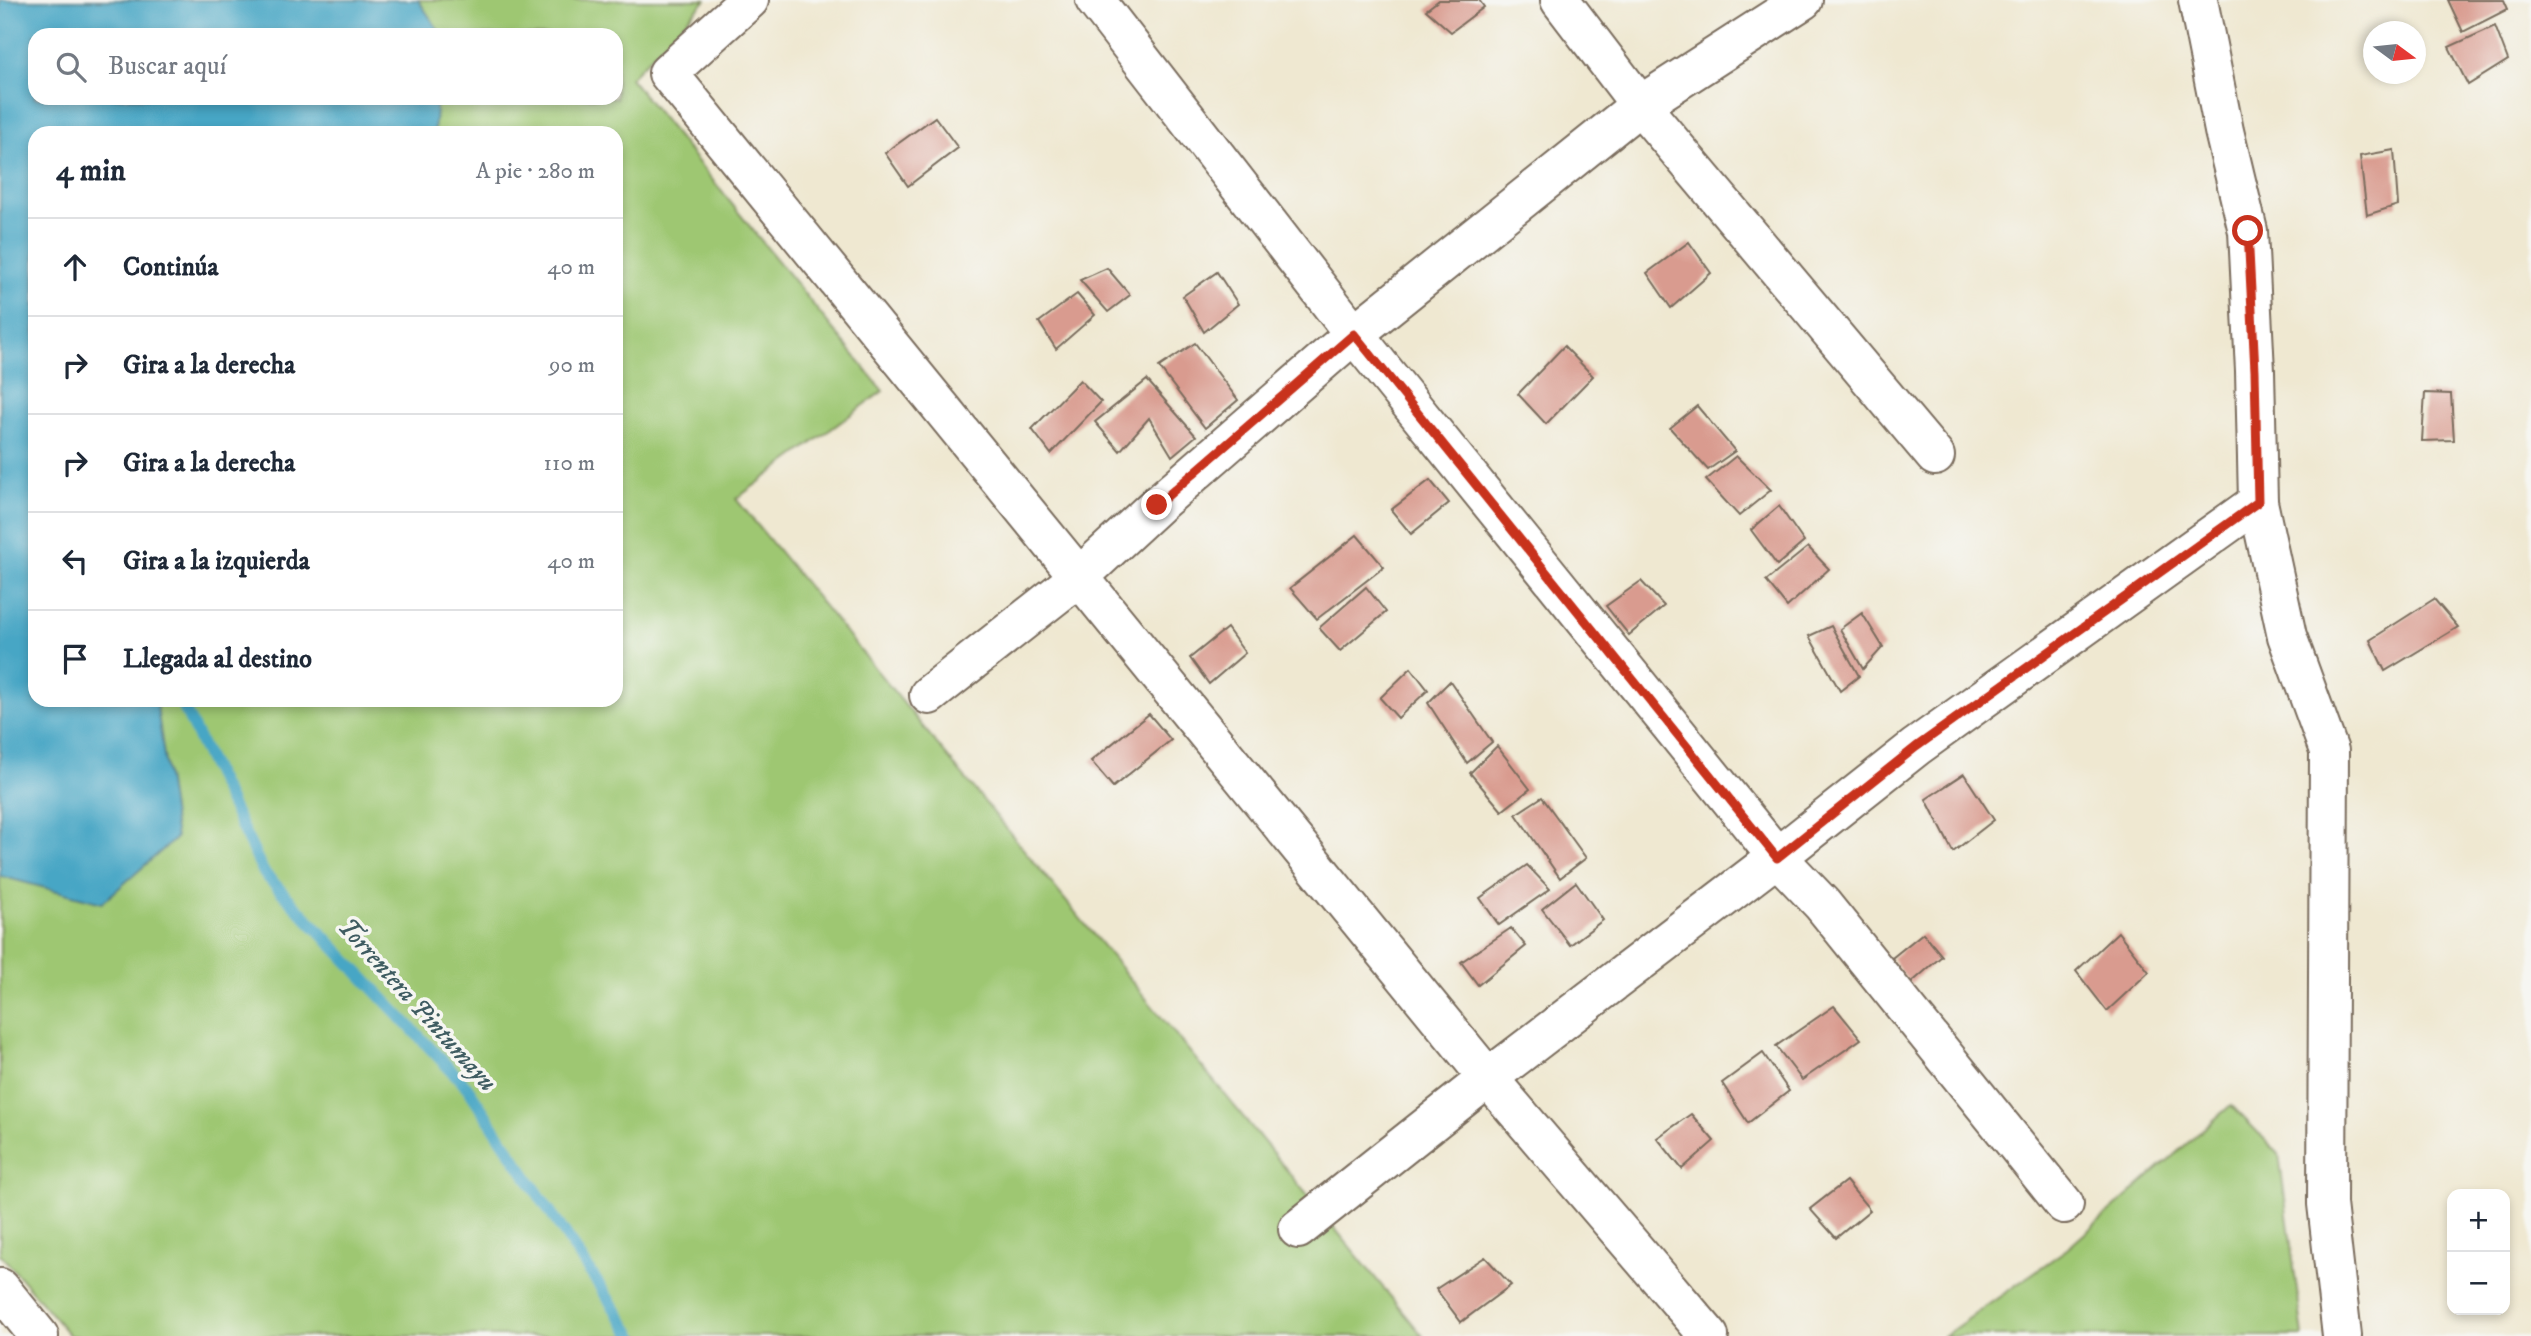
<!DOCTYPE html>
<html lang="es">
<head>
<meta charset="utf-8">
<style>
	:root { --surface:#fff; --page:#f2f2f3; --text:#1f2937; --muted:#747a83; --line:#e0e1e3 }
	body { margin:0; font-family:"IM FELL DW Pica",serif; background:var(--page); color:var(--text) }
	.controls { position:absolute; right:21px; bottom:21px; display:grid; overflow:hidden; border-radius:14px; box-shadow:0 4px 10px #0003 }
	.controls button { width:63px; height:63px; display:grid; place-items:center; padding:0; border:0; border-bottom:2px solid var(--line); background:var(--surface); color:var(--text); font:35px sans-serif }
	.compass { position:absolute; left:2363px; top:21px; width:63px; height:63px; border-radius:50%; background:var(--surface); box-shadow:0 4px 10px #0003; rotate:105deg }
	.stop { position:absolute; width:21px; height:21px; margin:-16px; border:5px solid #c8321e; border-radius:50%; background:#fff }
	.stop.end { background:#c8321e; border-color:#fff; box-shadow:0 2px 7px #0008 }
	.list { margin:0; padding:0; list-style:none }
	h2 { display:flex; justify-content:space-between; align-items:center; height:91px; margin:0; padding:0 28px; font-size:30px }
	h2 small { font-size:23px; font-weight:400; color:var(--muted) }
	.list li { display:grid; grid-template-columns:46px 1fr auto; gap:21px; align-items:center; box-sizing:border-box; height:98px; padding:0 28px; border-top:2px solid var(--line) }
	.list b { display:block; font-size:26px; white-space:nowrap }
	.list em { font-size:23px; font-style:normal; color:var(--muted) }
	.icon { flex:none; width:38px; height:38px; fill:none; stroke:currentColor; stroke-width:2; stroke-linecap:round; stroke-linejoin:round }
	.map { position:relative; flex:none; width:2531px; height:1336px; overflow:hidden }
	.search { position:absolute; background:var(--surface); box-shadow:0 4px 10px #0003; left:28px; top:28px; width:595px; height:77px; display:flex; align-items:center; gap:18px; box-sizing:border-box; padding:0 24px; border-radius:21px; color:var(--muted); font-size:26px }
	.panel { position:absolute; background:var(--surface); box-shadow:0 4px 10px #0003; left:28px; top:126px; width:595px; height:581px; border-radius:21px }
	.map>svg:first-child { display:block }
</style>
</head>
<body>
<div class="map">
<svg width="2531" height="1336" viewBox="0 0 2531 1336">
	<rect width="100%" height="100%" fill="#f6f6f2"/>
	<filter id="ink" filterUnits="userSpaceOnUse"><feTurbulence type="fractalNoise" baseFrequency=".0143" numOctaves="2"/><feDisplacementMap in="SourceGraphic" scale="14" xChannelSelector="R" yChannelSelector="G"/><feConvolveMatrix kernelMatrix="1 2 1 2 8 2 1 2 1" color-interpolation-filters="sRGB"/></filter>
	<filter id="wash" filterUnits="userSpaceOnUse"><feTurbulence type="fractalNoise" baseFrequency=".00686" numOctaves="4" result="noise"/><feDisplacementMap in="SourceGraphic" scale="28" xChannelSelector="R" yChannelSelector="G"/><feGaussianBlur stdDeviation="1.57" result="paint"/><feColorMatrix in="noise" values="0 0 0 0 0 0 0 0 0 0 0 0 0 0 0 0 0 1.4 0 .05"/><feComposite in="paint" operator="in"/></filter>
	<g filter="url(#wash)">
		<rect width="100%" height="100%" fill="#efe8d1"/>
		<g fill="#9ec772" stroke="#6c7848" stroke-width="2" fill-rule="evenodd">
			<path d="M0,0H706L630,78L883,391L736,499L1423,1336H70L0,1254ZM35,35H616V98H35ZM35,133H616V700H35Z"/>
			<path d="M2231,1105L2279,1154L2303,1336H1944L2067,1249Z"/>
		</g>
		<path fill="#46a6c5" stroke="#406872" stroke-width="2" d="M0,0H418L442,35H35V98H437L434,133H35V700H156L176,838L102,903L0,876Z"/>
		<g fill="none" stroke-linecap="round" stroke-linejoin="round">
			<path stroke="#46a6c5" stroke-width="12" d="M180,700L264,873L467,1087L633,1336"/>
		</g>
		<g id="blocks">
			<g fill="#d99b8f">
				<path d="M1439,0H1479L1484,7L1451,32L1426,10Z"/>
				<path d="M2448,0H2504L2508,9L2463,32Z"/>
				<path d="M2495,26L2508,60L2468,85L2449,47Z"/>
				<path d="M935,117L958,148L908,186L885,153Z"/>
				<path d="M2394,150L2398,205L2367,215L2360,156Z"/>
				<path d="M1689,242L1711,273L1671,308L1647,273Z"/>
				<path d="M1107,268L1130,295L1108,312L1080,280Z"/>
				<path d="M1217,272L1238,304L1204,332L1183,296Z"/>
				<path d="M1077,294L1095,315L1056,349L1039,322Z"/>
				<path d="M1195,343L1238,400L1205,428L1159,367Z"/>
				<path d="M1564,346L1593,376L1546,424L1518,394Z"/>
				<path d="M1080,380L1101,402L1051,454L1032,429Z"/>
				<path d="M1147,380L1196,436L1172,456L1149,418L1120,451L1095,422Z"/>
				<path d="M2425,393L2451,394L2454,440L2422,441Z"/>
				<path d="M1697,406L1735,451L1708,470L1670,428Z"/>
				<path d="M1736,456L1771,490L1739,516L1706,480Z"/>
				<path d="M1430,480L1449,503L1411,534L1391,510Z"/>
				<path d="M1779,506L1804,542L1777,565L1751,530Z"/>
				<path d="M1357,535L1384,567L1317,619L1290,588Z"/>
				<path d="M1808,547L1829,569L1787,607L1766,581Z"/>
				<path d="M1641,581L1664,606L1629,635L1606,606Z"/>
				<path d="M1366,587L1386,612L1340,651L1319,628Z"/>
				<path d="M2434,599L2458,627L2385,671L2370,640Z"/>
				<path d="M1862,613L1883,647L1863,669L1840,629Z"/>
				<path d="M1831,626L1859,676L1840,691L1809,636Z"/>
				<path d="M1227,628L1245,653L1209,684L1190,658Z"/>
				<path d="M1411,668L1428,690L1398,718L1380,698Z"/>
				<path d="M1450,681L1492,742L1467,763L1428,703Z"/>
				<path d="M1149,714L1171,740L1113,787L1091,761Z"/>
				<path d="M1497,746L1530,789L1502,811L1470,773Z"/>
				<path d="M1964,774L1994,820L1953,852L1926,799Z"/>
				<path d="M1542,797L1586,858L1560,878L1516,814Z"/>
				<path d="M1527,865L1550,889L1499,925L1480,898Z"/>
				<path d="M1576,882L1603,920L1570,945L1542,909Z"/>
				<path d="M1511,928L1526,946L1478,985L1461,962Z"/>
				<path d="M2118,932L2149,972L2107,1011L2076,971Z"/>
				<path d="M1923,933L1942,956L1910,984L1892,958Z"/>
				<path d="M1834,1006L1861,1039L1802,1080L1776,1046Z"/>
				<path d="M1763,1053L1789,1091L1748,1123L1722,1083Z"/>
				<path d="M1691,1114L1714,1141L1682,1169L1657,1138Z"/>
				<path d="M1846,1181L1870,1210L1836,1238L1810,1209Z"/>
				<path d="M1485,1257L1511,1285L1461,1322L1436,1289Z"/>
			</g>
		</g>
	</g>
	<g filter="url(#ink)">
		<use href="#blocks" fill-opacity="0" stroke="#7a6c5d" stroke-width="2"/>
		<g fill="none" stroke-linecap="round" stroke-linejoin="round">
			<g stroke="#7a6c5d" stroke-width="42">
				<g id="minor">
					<path d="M749,0L668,73L1488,1078L1709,1336"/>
					<path d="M1095,0L1354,334L1777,857L1822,904L2064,1204"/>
					<path d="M1560,0L1640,105L1935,456"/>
					<path d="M2198,0L2224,131L2248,231L2255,371L2258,502L2287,636L2329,751L2327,1204L2342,1336"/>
					<path d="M929,695L1079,577L1157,505L1354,334L1640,105L1803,0"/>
					<path d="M1298,1229L1488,1078L1777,857L1916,747L2258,502"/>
					<path d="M0,1288L39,1336"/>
				</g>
			</g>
			<use href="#minor" stroke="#fff" stroke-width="38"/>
		</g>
	</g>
	<g fill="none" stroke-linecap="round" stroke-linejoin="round" filter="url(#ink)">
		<path stroke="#c8321e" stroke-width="9" d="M1157,505L1354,334L1777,858L1916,747L2258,502L2255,371L2248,231"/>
	</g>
	<g text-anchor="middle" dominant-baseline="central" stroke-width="7" stroke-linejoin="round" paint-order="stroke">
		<g font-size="26" font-style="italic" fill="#3f5c61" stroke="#f6f6f2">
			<text transform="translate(417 1005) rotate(48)">Torrentera Pintumayu</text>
		</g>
	</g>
</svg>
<div class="controls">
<button>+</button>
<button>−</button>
</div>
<svg class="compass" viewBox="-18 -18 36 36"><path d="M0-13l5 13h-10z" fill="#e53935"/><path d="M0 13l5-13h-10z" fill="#747a83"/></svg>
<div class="stop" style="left:2248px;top:231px"></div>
<div class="stop end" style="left:1157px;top:505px"></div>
<div class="search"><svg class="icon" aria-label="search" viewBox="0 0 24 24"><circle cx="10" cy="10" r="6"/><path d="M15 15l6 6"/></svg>Buscar aquí</div>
<section class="panel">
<h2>4 min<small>A pie · 280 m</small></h2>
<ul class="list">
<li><svg class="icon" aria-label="ahead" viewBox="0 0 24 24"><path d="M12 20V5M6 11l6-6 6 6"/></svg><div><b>Continúa</b></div><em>40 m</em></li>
<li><svg class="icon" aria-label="right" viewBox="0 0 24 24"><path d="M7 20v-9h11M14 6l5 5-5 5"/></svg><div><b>Gira a la derecha</b></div><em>90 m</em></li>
<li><svg class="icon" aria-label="right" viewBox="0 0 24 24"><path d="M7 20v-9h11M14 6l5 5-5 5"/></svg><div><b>Gira a la derecha</b></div><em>110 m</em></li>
<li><svg class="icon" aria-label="left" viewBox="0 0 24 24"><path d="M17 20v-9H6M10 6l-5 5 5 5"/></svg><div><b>Gira a la izquierda</b></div><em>40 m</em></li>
<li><svg class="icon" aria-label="arrive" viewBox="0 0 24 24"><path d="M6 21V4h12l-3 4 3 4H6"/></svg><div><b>Llegada al destino</b></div></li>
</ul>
</section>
</div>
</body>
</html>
